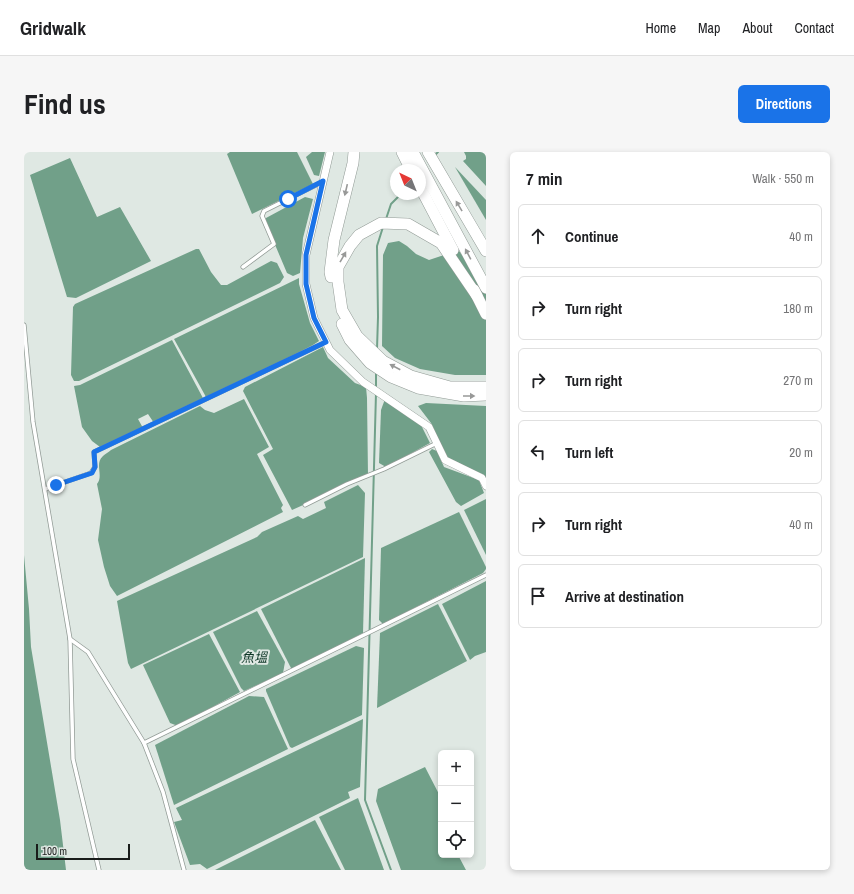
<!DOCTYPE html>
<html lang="en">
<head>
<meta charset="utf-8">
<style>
	:root { --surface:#fff; --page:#f6f6f6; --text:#202124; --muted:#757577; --line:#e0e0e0; --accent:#1a73e8 }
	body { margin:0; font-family:"Archivo Narrow","Noto Sans TC",sans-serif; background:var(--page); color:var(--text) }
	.controls { position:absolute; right:12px; bottom:12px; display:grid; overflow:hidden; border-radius:6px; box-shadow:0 2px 6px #0003 }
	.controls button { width:36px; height:36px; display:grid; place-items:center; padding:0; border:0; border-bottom:1px solid var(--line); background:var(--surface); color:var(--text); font:20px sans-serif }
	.compass { position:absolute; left:366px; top:12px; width:36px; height:36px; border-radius:50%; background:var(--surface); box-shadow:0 2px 6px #0003; rotate:317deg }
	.scale { position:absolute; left:12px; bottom:10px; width:94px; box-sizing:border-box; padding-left:4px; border:2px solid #191c1a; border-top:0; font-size:11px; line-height:14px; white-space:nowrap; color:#191c1a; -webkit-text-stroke:3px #dfe8e3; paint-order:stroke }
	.stop { position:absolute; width:12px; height:12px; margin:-9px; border:3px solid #1a73e8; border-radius:50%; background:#fff }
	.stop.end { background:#1a73e8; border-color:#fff; box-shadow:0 1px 4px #0008 }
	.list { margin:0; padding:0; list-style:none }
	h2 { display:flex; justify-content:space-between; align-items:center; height:52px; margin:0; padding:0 16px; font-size:17px }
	h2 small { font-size:13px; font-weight:400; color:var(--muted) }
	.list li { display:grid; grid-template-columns:26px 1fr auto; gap:12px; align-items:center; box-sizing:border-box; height:64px; margin:0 8px 8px; padding:0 8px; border:1px solid var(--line); border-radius:6px }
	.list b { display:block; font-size:15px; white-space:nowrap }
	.list em { font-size:13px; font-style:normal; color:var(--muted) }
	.icon { flex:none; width:22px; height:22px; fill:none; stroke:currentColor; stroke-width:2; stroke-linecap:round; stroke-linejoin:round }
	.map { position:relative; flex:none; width:462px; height:718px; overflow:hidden; border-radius:6px }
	header { display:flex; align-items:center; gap:24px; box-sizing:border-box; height:56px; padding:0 20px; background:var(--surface); border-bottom:1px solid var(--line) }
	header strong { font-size:19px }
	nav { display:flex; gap:22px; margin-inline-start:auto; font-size:14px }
	.intro { display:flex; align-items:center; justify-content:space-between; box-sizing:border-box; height:96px; padding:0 24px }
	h1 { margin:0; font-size:28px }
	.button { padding:10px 18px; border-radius:6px; background:var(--accent); color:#fff; font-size:14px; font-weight:700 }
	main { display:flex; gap:24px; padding:0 24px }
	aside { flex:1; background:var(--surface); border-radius:6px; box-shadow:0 2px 6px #0003 }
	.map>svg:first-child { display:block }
</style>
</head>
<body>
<header>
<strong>Gridwalk</strong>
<nav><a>Home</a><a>Map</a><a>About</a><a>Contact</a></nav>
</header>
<div class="intro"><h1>Find us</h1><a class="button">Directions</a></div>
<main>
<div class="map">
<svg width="462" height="718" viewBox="0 0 462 718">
	<rect width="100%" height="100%" fill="#dfe8e3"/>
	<g fill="#71a089">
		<path d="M206,0H273L289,32L228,62L203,2Z"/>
		<path d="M288,0H301L295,24L290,23L282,5Z"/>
		<path d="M440,0H462V34L439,9L442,7V4Z"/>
		<path d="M46,6L73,65L96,55L127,109L52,146L43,145L6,23Z"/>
		<path d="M431,15L462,48V68Z"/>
		<path d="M281,45L289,47L279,86L276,121L269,124L263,121L241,69L242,66Z"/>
		<path d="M375,89L383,94L392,102L405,108L417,104L435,99L462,134V223H431L396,217L371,206L358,194L359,103L364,91Z"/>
		<path d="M172,97H175L187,120L197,133H203L247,109L253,111L260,125L256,131L55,229H50L47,223L49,155L51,152Z"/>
		<path d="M275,126V132L286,171L295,189L289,193L188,245H182L150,187Z"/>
		<path d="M148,188L180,248L130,271L124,262L114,267L119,276L76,295L68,289L58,275L50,234L56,233Z"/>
		<path d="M299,195L304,206L331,231L342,235L343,246L344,324L268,358L239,303L249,297L219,239L221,235Z"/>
		<path d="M220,247L245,295L233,302L259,353L257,356L259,360L93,444L86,434L80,415L74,388L78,357L73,332C80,323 70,312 79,304C81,302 85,300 87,298L176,254L181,258L190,261Z"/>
		<path d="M361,247L397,273L406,291L362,315L355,311L357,258Z"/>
		<path d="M402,251L462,254V327L460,323L423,306L407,271L394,254Z"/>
		<path d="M408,297L413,299L420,315L455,328L460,341L437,354L432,350L405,300Z"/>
		<path d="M334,333L341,341L339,405L107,517L104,511L93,449L233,385L238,380L274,364L279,367L302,356L300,350Z"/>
		<path d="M462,347V403L440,358Z"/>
		<path d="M435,360L462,415V417L459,421L359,472L355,468L357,396Z"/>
		<path d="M0,403L5,457L7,495L36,668L42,718H0Z"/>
		<path d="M341,406L339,481L268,518L237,457Z"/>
		<path d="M462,429V500L451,504L446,508L418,452Z"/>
		<path d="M414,452L443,509L353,556L356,481Z"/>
		<path d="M233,459L261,510L259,521L220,539L217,536L189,480Z"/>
		<path d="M185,482L216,540L154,574L146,571L119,513Z"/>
		<path d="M332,494L340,496L338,563L268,596L266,595L242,539V537Z"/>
		<path d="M225,544L240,545L264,597L150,653L131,593Z"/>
		<path d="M339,567L336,635L324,640L326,646L183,717L176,712L166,713L150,670L158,668L152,656Z"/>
		<path d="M401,615L417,646V703H434L442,718H377L352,649L354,637Z"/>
		<path d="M334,646L360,718H321L295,665Z"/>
		<path d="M291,668L317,718H191Z"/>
	</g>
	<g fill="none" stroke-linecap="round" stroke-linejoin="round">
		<g stroke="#71a089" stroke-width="2">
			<path d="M410,4L414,0"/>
			<path d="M362,67L367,52L377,42"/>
			<path d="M353,197L354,165L353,94L359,75"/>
			<path d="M352,237V219"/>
			<path d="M352,241L341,648L367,718"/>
		</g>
		<g stroke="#929b96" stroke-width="5">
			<g id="service">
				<path d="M219,115L250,92L238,64L240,59L298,30"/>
				<path d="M0,173L9,270L46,487L49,607L75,718"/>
				<path d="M21,337L67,321L71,315L70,300L302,190"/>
				<path d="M281,353L323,332L360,317L413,291"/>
				<path d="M46,487L64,500L120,591L139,640L160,718"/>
				<path d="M120,591L462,423"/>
			</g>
		</g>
		<g stroke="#929b96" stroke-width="8">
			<path id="minor" d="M306,0L282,103V132L290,166L306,198L339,230L405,275L421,308L458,326L462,334"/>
		</g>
		<g stroke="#929b96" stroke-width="12">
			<g id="trunk">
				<path d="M378,0L387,18"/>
				<path d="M389,0L462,136"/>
				<path d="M404,0L462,99"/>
				<path d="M396,35L429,98"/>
				<path d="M307,125L306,120L310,88L329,11L330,0"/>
				<path d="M450,138L462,162"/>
				<path d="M453,144L417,91L384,72L357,71L335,83L326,94L314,115V130L318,158L333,184L359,209L387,224L426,235H462"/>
				<path d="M318,172L326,188L346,211L367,225L394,236L440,244L462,243"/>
			</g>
		</g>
		<use href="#service" stroke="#fff" stroke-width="3.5"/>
		<use href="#minor" stroke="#fff" stroke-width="7"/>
		<use href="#trunk" stroke="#fff" stroke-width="11"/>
	</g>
	<defs><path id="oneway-solid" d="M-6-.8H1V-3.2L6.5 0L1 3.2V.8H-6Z"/></defs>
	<g fill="#989998">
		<use href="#oneway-solid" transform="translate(322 38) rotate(103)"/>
		<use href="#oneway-solid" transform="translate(435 54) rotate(-121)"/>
		<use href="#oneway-solid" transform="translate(444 102) rotate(-118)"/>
		<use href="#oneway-solid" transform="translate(319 105) rotate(-60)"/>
		<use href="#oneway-solid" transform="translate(371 215) rotate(-152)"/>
		<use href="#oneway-solid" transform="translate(445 244)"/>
	</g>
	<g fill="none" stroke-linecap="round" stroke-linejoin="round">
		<path stroke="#1a73e8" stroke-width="5" d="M32,333L68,321L71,315L70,300L302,190L290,166L282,132V103L299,29L264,47"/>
	</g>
	<g text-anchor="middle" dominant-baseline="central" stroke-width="4" stroke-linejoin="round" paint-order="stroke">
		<g font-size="13" font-style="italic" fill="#0e3727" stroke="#dfe8e3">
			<text x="230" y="505">魚塭</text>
		</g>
	</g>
</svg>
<div class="controls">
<button>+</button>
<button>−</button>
<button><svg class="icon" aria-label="locate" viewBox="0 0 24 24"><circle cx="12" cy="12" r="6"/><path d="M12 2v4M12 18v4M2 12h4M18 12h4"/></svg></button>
</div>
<svg class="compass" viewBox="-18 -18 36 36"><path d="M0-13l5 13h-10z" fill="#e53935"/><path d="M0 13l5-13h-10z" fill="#757577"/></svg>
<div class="scale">100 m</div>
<div class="stop" style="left:264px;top:47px"></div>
<div class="stop end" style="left:32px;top:333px"></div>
</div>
<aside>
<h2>7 min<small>Walk · 550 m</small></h2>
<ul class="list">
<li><svg class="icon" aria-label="ahead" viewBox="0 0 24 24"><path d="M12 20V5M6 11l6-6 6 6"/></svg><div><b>Continue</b></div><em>40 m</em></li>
<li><svg class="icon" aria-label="right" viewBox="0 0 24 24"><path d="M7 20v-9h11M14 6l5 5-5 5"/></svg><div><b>Turn right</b></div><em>180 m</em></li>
<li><svg class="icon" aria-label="right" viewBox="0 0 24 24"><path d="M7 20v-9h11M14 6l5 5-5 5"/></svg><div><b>Turn right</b></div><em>270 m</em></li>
<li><svg class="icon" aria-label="left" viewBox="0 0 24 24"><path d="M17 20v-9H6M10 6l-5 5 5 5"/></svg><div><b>Turn left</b></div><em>20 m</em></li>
<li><svg class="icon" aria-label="right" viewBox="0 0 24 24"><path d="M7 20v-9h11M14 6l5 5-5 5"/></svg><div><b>Turn right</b></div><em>40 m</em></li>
<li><svg class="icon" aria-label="arrive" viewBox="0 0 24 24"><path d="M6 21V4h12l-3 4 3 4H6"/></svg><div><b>Arrive at destination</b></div></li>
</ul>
</aside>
</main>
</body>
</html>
